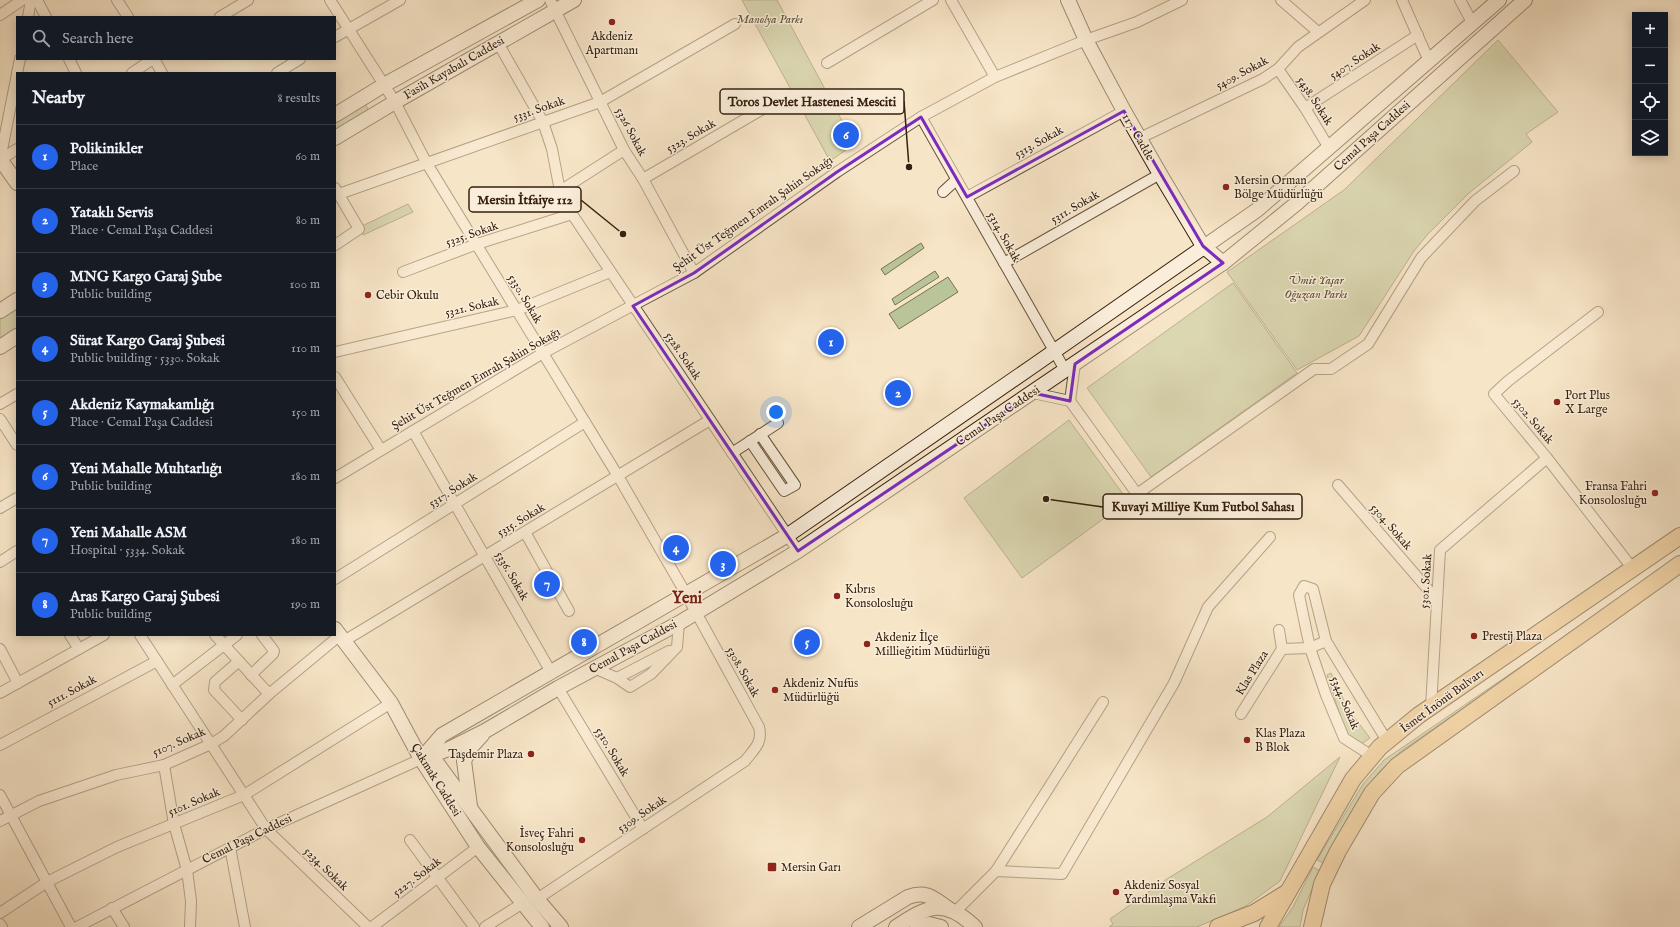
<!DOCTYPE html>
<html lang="en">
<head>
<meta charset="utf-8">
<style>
	:root { --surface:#171b24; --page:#242831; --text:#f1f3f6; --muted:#9ea1a6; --line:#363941; --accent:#2563eb }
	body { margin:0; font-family:"IM FELL English",serif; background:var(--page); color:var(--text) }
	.controls { position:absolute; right:12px; top:12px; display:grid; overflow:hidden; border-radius:0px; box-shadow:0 2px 10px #0003 }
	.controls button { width:36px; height:36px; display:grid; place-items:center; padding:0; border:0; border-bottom:1px solid var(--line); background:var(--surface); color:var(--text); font:20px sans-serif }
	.you { position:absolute; left:776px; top:412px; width:14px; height:14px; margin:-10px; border:3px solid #fff; border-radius:50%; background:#1a73e8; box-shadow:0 0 0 6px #1a73e833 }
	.badge { display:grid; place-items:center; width:26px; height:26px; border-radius:50%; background:var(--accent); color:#fff; font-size:13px; font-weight:700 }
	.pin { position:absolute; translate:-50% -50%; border:2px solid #fff; box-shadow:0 1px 4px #0006 }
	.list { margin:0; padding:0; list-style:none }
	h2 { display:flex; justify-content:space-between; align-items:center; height:52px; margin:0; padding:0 16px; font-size:17px }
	h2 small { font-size:13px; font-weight:400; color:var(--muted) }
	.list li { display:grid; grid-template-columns:26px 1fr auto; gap:12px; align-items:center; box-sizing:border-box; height:64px; padding:0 16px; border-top:1px solid var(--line) }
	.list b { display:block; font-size:15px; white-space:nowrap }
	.list p { margin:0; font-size:13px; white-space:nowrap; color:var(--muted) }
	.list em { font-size:13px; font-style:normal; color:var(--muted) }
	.icon { flex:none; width:22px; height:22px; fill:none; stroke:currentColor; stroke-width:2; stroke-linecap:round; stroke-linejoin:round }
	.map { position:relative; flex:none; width:1680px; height:927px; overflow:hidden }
	.search { position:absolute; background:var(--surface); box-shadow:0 2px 10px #0003; left:16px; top:16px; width:320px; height:44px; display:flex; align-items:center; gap:10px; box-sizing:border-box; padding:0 14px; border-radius:0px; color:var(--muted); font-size:15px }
	.panel { position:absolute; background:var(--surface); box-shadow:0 2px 10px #0003; left:16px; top:72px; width:320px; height:564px; border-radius:0px }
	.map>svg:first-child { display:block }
</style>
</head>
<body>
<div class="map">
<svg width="1680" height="927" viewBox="0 0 1680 927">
	<rect width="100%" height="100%" fill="#f7e5c7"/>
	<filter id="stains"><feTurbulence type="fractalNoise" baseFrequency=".005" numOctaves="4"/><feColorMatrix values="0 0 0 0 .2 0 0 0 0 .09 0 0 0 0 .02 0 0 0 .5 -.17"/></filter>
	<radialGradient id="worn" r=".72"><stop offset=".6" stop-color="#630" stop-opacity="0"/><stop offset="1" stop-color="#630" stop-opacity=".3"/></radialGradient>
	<g fill="#b9c598" stroke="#777253">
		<path d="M742,0H777L847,130L836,137L846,150L830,161Z"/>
		<path d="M1498,40L1558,112L1526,134L1532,142L1469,193L1428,234L1414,251L1359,336L1297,370L1227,272L1344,190Z"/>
		<path d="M364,102L371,114L335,136V119Z"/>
		<path d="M408,204L413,212L363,235L362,226Z"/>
		<path d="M921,243L924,248L885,275L881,269Z"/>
		<path d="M935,271L939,277L895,305L892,299Z"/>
		<path d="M948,277L958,292L899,329L889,314Z"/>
		<path d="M1233,283L1297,373L1151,477L1087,388Z"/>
		<path d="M17,304V331L0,342V315Z"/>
		<path d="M1069,420L1128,501L1022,578L964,498Z"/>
		<path d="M1680,558L1400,752L1382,769L1366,788L1323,863L1317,860L1363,784L1384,760Z"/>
		<path d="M1331,673L1348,709L1370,738L1360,745L1346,733L1327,675Z"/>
		<path d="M1340,757L1280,881L1246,906L1197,927H1109L1113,924L1110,919L1167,879L1267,817Z"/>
		<path d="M1313,867L1320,871L1303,910L1300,927H1279L1293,907Z"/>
	</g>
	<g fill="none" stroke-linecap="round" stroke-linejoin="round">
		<g stroke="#66513c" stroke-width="12">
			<g id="street">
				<path d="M37,0L46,17"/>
				<path d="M117,0L128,17"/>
				<path d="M330,0L395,102L426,162L618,476L686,594L759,727C763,743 754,749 745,761L537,899"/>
				<path d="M550,0L624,150L643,179L694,273"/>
				<path d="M951,0L995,77"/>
				<path d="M1281,0L1318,32"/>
				<path d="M1402,0L1429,61"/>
				<path d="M1460,0L1473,24"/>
				<path d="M0,15L22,0"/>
				<path d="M28,17L31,0"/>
				<path d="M220,17L248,0"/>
				<path d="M335,37L400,0"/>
				<path d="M498,43L543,122L552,149L560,191L572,214L798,551"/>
				<path d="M69,59L76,73"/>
				<path d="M154,59L162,73"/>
				<path d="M827,63L933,0"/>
				<path d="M1278,69L1305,108L1329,148"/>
				<path d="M17,73L20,59"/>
				<path d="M132,73L153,59"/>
				<path d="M277,73L300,59"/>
				<path d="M1305,108L1418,35"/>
				<path d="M921,117L1065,370"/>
				<path d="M1140,138L1263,79L1278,69L1298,47L1365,0"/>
				<path d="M0,160L17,74"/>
				<path d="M0,160L17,149"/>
				<path d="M643,179L773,103"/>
				<path d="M335,188L359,229L335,245"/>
				<path d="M560,191L624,150"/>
				<path d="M943,192L956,180"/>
				<path d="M339,194L600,102L735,24"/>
				<path d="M967,197L1124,111"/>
				<path d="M1004,263L1160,174"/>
				<path d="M403,272L477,244L572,214"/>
				<path d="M1598,312L1508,381L1494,394L1547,458L1633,569"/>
				<path d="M335,352L517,310L610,272"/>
				<path d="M335,377L381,450"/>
				<path d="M1033,393L1070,401L1137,494L1314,369H1331L1368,344L1421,258L1475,201L1514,171"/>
				<path d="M1070,401L1075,364"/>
				<path d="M0,404L17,394"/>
				<path d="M0,419L17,445"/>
				<path d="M413,431L551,672"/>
				<path d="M750,441L784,491L795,485L760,434"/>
				<path d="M732,453L778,423"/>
				<path d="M335,478L543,353L694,273L837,172L921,117L995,77L1086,40L1137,22L1182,0"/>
				<path d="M1338,485L1432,594L1437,604"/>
				<path d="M0,508L17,498"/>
				<path d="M525,532L569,611"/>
				<path d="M0,562L17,551"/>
				<path d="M335,579L585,422"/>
				<path d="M1279,630L1282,649"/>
				<path d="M70,635L79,649"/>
				<path d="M140,635L266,829L368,927"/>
				<path d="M215,635L269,694"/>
				<path d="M344,641L710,420"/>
				<path d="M0,649L18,683"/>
				<path d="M239,661L215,682L214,690L242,720"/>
				<path d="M594,668L617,678L630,687L651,674L677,647L679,623"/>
				<path d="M251,675L273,654L274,651L262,635"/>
				<path d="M617,678L669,651"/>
				<path d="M172,685L237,635"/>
				<path d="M558,688L643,829"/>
				<path d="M0,693L104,635"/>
				<path d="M1431,707L1440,550L1547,458"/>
				<path d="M1241,714L1282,649L1310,648L1326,641"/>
				<path d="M0,745L157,661"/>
				<path d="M1372,756L1344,738L1326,695L1310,648L1299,595L1304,586L1313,589L1326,641L1387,741"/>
				<path d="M164,765L174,824L187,870L191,901L190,927"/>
				<path d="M0,795L71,927"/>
				<path d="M0,821L39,801L116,775L164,765L211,744L224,736L269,694L339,636"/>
				<path d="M410,840L474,927"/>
				<path d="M230,847L245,927"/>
				<path d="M996,871L1103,702"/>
				<path d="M112,908L124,927"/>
				<path d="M955,912L996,871L1062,874L1174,683L1208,607L1270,537"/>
				<path d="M0,913L47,882L117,847L244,795L391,703"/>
				<path d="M0,924L2,927"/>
				<path d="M77,927L266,829L421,759"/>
				<path d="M372,927L478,847"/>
				<path d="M485,927L523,903"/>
			</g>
		</g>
		<g stroke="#35200e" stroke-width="16">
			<g id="secondary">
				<path d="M1068,0L1086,40L1124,111L1160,174L1203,246L1223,263"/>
				<path d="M335,115L384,85L538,0"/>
				<path d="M335,138L395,102L574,0"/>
				<path d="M0,159L17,183"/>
				<path d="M0,311L17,300"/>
				<path d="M0,347L17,336"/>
				<path d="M335,629L391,703L421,759L478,847L542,927"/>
				<path d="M431,755L537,899L561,927"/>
				<path d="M422,758L442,735L788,535L1033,366L1257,210L1499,0"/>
				<path d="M421,759L449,749L485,731L558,688L679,623L798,551L1223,263L1297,203L1525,0"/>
				<path d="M470,806L464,761L471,747L482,735"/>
				<path d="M859,927L908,897C927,890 934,899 949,909"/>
				<path d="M896,927C929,905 944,898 975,927"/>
				<path d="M917,927L929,924L941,927"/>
			</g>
		</g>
		<g stroke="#35200e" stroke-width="18">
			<g id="primary">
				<path d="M1218,927L1254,913L1288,892"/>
				<path d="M1268,927L1353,779L1380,747L1419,715L1680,536"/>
				<path d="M1312,927L1322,884L1338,851L1372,793L1397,766L1680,564"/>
			</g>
		</g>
		<use href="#street" stroke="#faeedb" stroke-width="10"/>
		<use href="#secondary" stroke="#faeedb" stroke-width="14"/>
		<use href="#primary" stroke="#ecc284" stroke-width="16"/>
	</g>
	<path d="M0 0H1680V927H0ZM1124,111L1203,246L1223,263L1075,364L1070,401L1033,393L798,551L633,306L694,273L837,172L921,117L967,197Z" fill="#f7e5c7" fill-opacity=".55" fill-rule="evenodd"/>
	<path fill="none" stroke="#7b2cbf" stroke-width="3" stroke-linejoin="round" d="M1124,111L1203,246L1223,263L1075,364L1070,401L1033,393L798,551L633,306L694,273L837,172L921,117L967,197Z"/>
	<g fill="#8f2418" stroke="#faeedb" stroke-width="1.5">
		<circle cx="612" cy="22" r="4"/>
		<circle cx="1226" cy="187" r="4"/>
		<circle cx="368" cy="295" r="4"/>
		<circle cx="1557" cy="402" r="4"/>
		<circle cx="1655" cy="493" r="4"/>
		<circle cx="837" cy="596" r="4"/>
		<circle cx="1474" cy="636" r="4"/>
		<circle cx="867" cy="644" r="4"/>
		<circle cx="775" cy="690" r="4"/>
		<circle cx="1247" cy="740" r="4"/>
		<circle cx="531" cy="754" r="4"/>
		<circle cx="582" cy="840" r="4"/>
		<rect x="767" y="862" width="10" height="10" rx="2"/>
		<circle cx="1116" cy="892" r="4"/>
	</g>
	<g text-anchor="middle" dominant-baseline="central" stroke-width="3" stroke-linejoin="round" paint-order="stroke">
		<g font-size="12" font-style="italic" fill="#5d5237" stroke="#faeedb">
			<text x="770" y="19">Manolya Parkı</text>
			<text x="1316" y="280">Ümit Yaşar<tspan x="1316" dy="14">Oğuzcan Parkı</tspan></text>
		</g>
		<g font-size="12" fill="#35200e" stroke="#faeedb" text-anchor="start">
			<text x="612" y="36" text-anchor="middle">Akdeniz<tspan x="612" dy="14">Apartmanı</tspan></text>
			<text x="1234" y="180">Mersin Orman<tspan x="1234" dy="14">Bölge Müdürlüğü</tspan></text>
			<text x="376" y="295">Cebir Okulu</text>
			<text x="1565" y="395">Port Plus<tspan x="1565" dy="14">X Large</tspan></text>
			<text x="1647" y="486" text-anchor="end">Fransa Fahri<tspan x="1647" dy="14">Konsolosluğu</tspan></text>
			<text x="845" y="589">Kıbrıs<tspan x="845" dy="14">Konsolosluğu</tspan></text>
			<text x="1482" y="636">Prestij Plaza</text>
			<text x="875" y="637">Akdeniz İlçe<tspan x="875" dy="14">Millieğitim Müdürlüğü</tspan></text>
			<text x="783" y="683">Akdeniz Nufüs<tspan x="783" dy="14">Müdürlüğü</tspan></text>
			<text x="1255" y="733">Klas Plaza<tspan x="1255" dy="14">B Blok</tspan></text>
			<text x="523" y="754" text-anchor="end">Taşdemir Plaza</text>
			<text x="574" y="833" text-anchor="end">İsveç Fahri<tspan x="574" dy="14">Konsolosluğu</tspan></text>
			<text x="781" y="867">Mersin Garı</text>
			<text x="1124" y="885">Akdeniz Sosyal<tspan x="1124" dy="14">Yardımlaşma Vakfı</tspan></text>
		</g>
		<g font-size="12" fill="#35200e" stroke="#faeedb">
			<text transform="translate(1355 61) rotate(-33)">5407. Sokak</text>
			<text transform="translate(454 68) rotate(-30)">Fasih Kayabalı Caddesi</text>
			<text transform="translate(1242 73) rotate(-28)">5409. Sokak</text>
			<text transform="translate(1315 101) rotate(57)">5438. Sokak</text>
			<text transform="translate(539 109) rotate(-19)">5331. Sokak</text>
			<text transform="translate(631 132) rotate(62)">5326 Sokak</text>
			<text transform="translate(691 136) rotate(-30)">5323. Sokak</text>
			<text transform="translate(1372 136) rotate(-42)">Cemal Paşa Caddesi</text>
			<text transform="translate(1138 137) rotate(60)">117. Cadde</text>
			<text transform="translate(1039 142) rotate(-29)">5313. Sokak</text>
			<text transform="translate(1075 207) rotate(-30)">5311. Sokak</text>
			<text transform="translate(753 214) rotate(-35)">Şehit Üst Teğmen Emrah Şahin Sokağı</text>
			<text transform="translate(472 234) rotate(-19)">5325. Sokak</text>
			<text transform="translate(1004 237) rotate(61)">5314. Sokak</text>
			<text transform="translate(525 299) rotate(59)">5330. Sokak</text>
			<text transform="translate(472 307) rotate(-13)">5321. Sokak</text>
			<text transform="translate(683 356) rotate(56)">5328. Sokak</text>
			<text transform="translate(476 379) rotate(-30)">Şehit Üst Teğmen Emrah Şahin Sokağı</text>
			<text transform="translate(998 416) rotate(-34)">Cemal Paşa Caddesi</text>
			<text transform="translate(1533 421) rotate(50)">5302. Sokak</text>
			<text transform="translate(453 490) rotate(-32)">5317. Sokak</text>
			<text transform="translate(521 520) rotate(-31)">5315. Sokak</text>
			<text transform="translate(1391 527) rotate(49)">5304. Sokak</text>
			<text transform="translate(512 576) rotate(60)">5336. Sokak</text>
			<text transform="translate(1426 581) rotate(-86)">5301. Sokak</text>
			<text transform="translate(633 647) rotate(-29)">Cemal Paşa Caddesi</text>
			<text transform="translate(743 672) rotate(61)">5308. Sokak</text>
			<text transform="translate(1252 673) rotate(-58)">Klas Plaza</text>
			<text transform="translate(72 691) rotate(-28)">5111. Sokak</text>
			<text transform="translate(1442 701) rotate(-36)">İsmet İnönü Bulvarı</text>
			<text transform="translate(1345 703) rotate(67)">5344. Sokak</text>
			<text transform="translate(179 742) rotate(-23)">5107. Sokak</text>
			<text transform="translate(612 752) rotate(59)">5310. Sokak</text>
			<text transform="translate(436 780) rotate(58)">Çakmak Caddesi</text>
			<text transform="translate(194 802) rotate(-23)">5101. Sokak</text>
			<text transform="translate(642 814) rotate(-34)">5309. Sokak</text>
			<text transform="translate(247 839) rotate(-26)">Cemal Paşa Caddesi</text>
			<text transform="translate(326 869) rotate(44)">5234. Sokak</text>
			<text transform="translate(417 877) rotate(-37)">5227. Sokak</text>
		</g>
		<g font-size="16" font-weight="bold" fill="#7a1f14" stroke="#faeedb">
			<text x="687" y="599">Yeni</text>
		</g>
	</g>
	<path fill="none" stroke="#35200e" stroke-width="1.5" d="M909 167L904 101M623 234L581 200M1046 499L1103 507"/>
	<g fill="#35200e" stroke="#faeedb" stroke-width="1.5">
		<circle cx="909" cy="167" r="4"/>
		<circle cx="623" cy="234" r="4"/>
		<circle cx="1046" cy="499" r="4"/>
	</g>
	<g fill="#faeedb" stroke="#35200e" stroke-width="1.5">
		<rect x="720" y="89" width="184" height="25" rx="4"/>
		<rect x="469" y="187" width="112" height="25" rx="4"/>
		<rect x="1103" y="494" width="199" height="25" rx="4"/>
	</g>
	<g font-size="13" text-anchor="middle" font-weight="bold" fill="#35200e">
		<text x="812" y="106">Toros Devlet Hastenesi Mesciti</text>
		<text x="525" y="204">Mersin İtfaiye 112</text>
		<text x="1203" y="511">Kuvayi Milliye Kum Futbol Sahası</text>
	</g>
	<rect width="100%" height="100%" filter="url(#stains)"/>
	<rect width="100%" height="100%" fill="url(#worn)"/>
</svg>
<div class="controls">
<button>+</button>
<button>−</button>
<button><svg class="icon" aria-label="locate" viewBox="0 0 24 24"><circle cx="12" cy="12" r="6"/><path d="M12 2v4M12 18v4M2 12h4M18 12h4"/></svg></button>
<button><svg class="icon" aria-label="layers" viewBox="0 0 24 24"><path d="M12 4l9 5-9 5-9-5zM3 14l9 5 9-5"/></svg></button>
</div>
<div class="you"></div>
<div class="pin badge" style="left:831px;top:342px">1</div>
<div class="pin badge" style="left:898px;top:393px">2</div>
<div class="pin badge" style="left:723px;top:564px">3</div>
<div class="pin badge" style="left:676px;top:548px">4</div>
<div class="pin badge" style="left:807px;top:642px">5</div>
<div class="pin badge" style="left:846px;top:135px">6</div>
<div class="pin badge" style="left:547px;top:584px">7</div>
<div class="pin badge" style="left:584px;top:642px">8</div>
<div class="search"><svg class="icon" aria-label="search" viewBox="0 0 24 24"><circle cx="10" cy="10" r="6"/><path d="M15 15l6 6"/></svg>Search here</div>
<section class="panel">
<h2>Nearby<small>8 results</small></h2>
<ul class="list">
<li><span class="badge">1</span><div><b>Polikinikler</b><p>Place</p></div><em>60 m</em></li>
<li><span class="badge">2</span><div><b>Yataklı Servis</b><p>Place · Cemal Paşa Caddesi</p></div><em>80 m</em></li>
<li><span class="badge">3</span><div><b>MNG Kargo Garaj Şube</b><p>Public building</p></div><em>100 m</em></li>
<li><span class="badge">4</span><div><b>Sürat Kargo Garaj Şubesi</b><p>Public building · 5330. Sokak</p></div><em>110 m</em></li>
<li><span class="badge">5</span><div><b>Akdeniz Kaymakamlığı</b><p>Place · Cemal Paşa Caddesi</p></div><em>150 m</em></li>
<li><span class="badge">6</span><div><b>Yeni Mahalle Muhtarlığı</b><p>Public building</p></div><em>180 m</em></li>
<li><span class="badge">7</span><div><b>Yeni Mahalle ASM</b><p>Hospital · 5334. Sokak</p></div><em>180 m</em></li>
<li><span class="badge">8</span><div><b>Aras Kargo Garaj Şubesi</b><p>Public building</p></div><em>190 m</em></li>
</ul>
</section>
</div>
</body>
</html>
